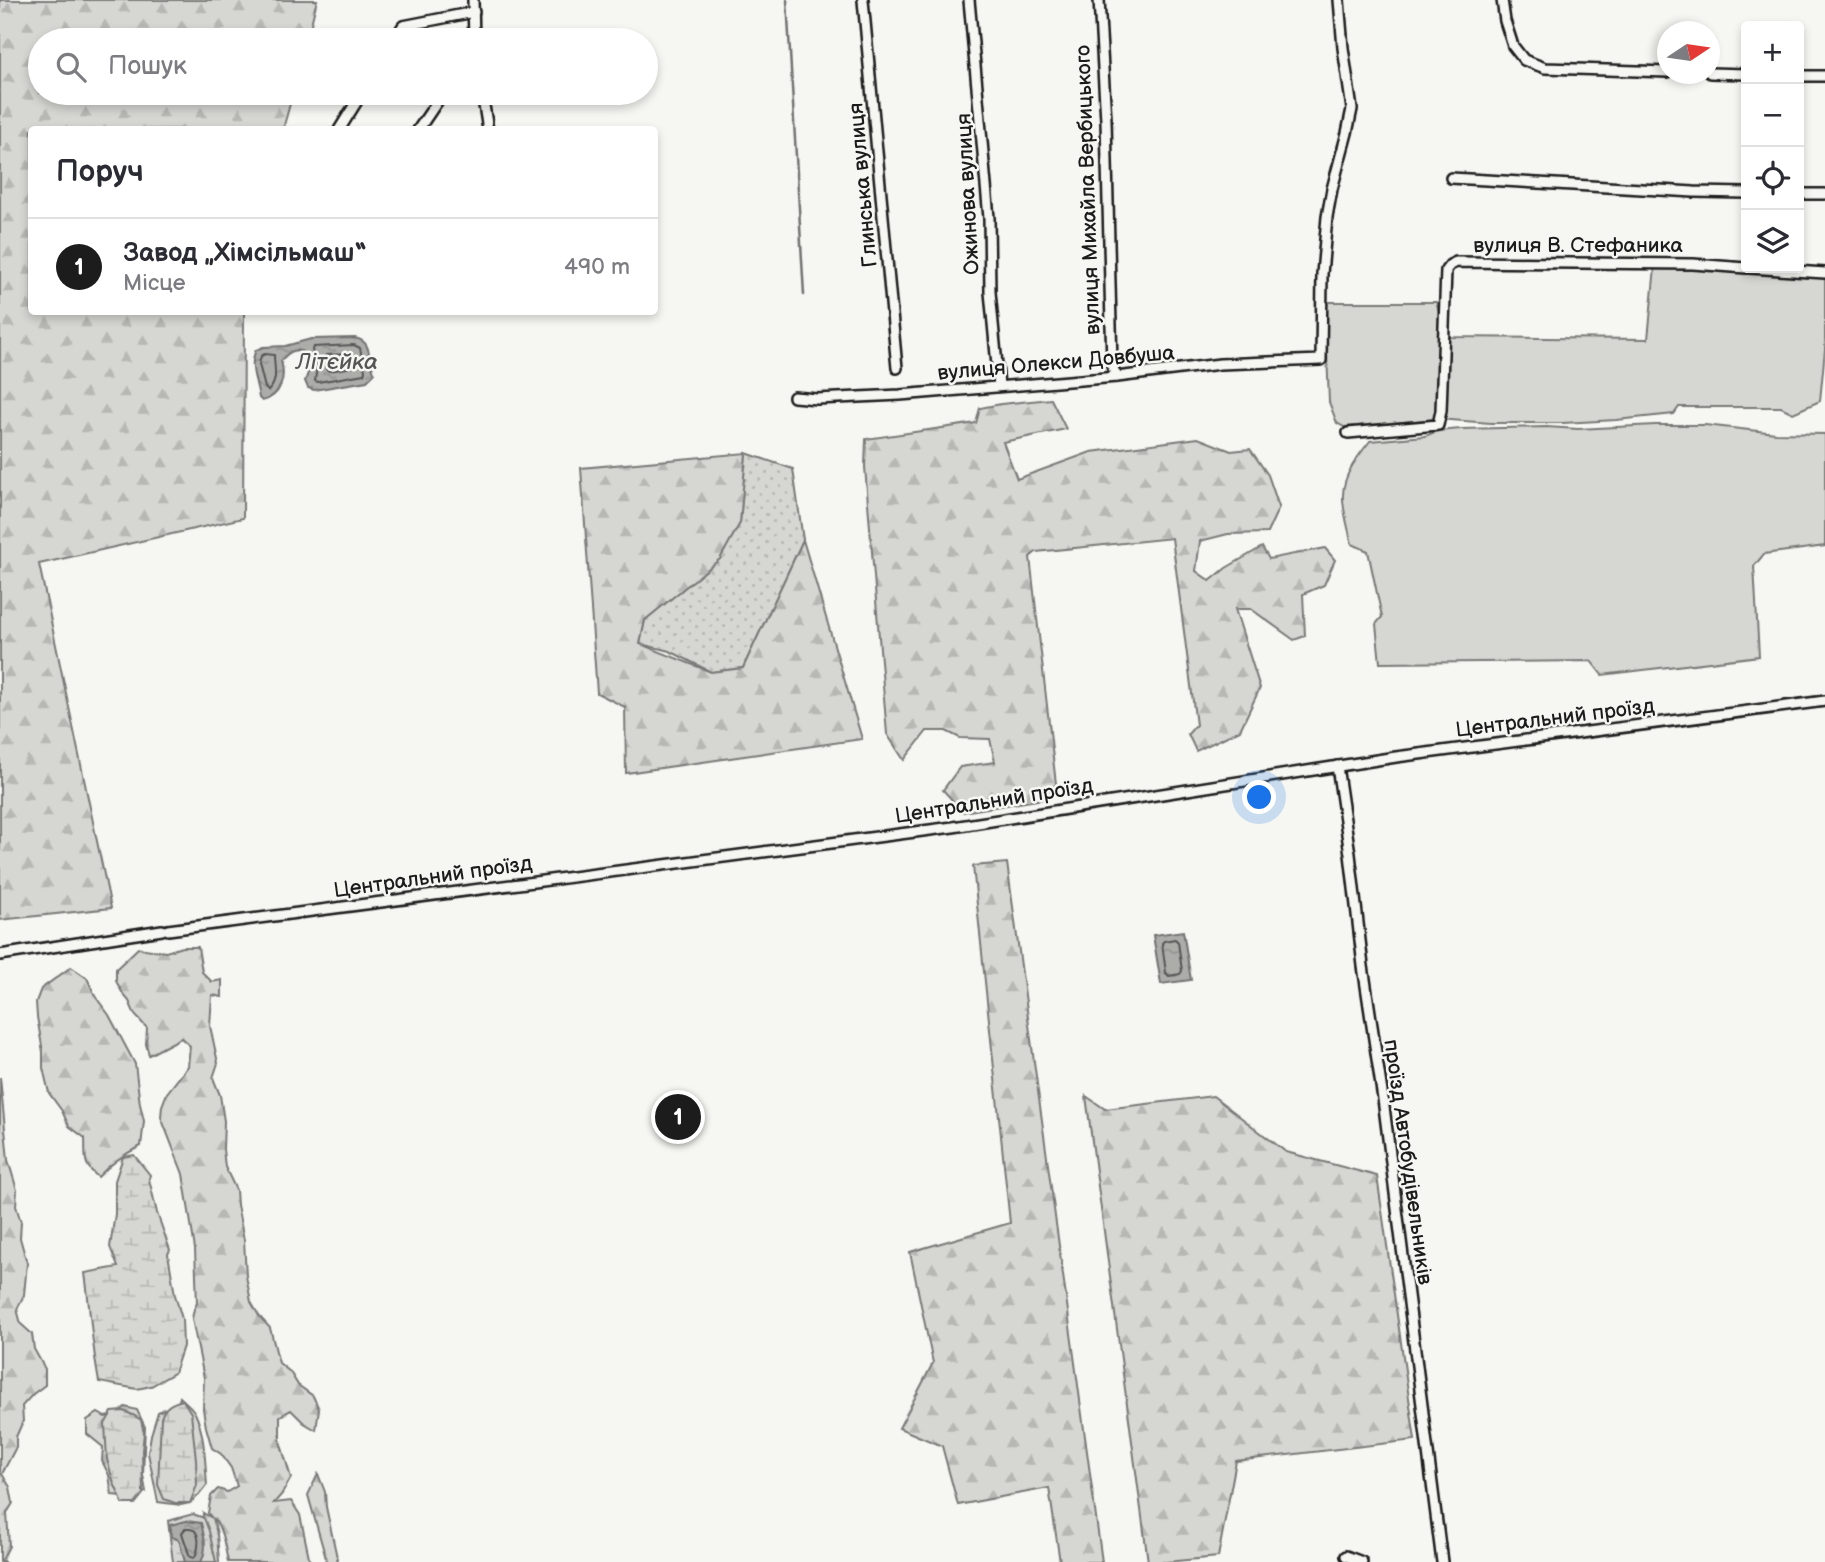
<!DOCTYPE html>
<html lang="uk">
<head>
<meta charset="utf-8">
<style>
	:root { --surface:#fff; --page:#f7f7f7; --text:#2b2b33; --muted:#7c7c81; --line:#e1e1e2; --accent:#1c1c1c }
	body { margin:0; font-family:"Balsamiq Sans",sans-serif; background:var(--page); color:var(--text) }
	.controls { position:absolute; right:21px; top:21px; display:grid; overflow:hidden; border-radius:7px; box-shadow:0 4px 10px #0003 }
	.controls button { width:63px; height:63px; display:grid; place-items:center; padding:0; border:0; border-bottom:2px solid var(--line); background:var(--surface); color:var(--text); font:35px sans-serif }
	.compass { position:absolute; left:1657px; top:21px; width:63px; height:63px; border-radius:50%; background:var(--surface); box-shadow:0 4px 10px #0003; rotate:77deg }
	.you { position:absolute; left:1260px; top:798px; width:24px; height:24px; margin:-18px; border:5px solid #fff; border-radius:50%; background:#1a73e8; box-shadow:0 0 0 10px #1a73e833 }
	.badge { display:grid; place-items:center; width:46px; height:46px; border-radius:50%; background:var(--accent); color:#fff; font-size:23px; font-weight:700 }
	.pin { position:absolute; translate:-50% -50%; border:4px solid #fff; box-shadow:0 2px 7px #0006 }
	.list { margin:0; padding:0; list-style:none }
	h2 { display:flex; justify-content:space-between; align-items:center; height:91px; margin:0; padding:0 28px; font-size:30px }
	h2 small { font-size:23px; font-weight:400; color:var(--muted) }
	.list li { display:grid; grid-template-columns:46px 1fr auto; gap:21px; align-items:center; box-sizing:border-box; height:98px; padding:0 28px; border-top:2px solid var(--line) }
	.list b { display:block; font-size:26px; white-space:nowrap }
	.list p { margin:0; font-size:23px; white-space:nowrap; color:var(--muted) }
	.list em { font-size:23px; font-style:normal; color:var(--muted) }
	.icon { flex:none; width:38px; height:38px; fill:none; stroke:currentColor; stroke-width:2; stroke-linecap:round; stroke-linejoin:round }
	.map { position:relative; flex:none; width:1825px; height:1562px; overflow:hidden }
	.search { position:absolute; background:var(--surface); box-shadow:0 4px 10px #0003; left:28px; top:28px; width:630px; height:77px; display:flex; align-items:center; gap:18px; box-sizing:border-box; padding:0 24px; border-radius:38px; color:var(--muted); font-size:26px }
	.panel { position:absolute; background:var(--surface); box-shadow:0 4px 10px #0003; left:28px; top:126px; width:630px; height:189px; border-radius:7px }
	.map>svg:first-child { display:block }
</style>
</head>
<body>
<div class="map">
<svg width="1825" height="1562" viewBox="0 0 1825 1562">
	<defs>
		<pattern id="grass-dots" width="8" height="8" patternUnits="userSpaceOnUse" patternTransform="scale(1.75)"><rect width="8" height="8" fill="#d6d6d2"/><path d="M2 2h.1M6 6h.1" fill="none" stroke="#b7b7b4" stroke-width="1.8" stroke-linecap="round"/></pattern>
		<pattern id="forest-firs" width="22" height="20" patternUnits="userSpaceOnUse" patternTransform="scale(1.75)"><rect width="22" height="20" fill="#d6d6d2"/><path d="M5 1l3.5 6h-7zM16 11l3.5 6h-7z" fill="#b7b7b4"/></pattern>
		<pattern id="wetland-marsh" width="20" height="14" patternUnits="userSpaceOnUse" patternTransform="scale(1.75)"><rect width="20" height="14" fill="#d6d6d2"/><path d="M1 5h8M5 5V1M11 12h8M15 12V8" fill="none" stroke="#b7b7b4"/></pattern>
		<pattern id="water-ripples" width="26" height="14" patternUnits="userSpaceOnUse" patternTransform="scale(1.75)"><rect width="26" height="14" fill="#acaca9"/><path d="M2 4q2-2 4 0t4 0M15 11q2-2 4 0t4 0" fill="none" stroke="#939391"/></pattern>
	</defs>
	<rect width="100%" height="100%" fill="#f6f6f2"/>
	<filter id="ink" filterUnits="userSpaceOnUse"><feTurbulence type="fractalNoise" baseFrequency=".0143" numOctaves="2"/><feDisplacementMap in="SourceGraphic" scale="14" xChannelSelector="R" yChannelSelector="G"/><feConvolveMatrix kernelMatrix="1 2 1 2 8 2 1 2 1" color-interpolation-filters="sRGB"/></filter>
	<g filter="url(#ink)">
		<path fill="url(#grass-dots)" stroke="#797977" stroke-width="2" d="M746,453L793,469L803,540L743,668L711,672L670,651L640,644L645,620L720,558L740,523Z"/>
		<g fill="url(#forest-firs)" stroke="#797977" stroke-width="2">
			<path d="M0,0H317L307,40H40V93H293L283,129L32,130V312H244L243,518L39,564L111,908L0,920Z"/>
			<path d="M1051,399L1066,429L1003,442L1017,479L1091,452L1198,438L1231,451L1250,449L1268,475L1279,507L1267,533L1228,534L1200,541L1196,571L1210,581L1226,568L1262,547L1269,559L1325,548L1335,560L1324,585L1303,594L1305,636L1294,640L1251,609H1235L1260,688L1240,730L1196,751L1188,734L1196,725L1172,538L1036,552L1030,557L1056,784L1043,799L963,812L943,790L960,767L995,762L990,739L960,738L946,731H927L904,760L887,734L865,467L866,439L976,423L980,408L1001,404Z"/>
			<path d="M746,453L740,523L720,559L645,620L640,644L711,672L743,668L803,540L862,739L626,773L625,707L597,693L581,468Z"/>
			<path d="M1007,863L1102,1562H1060L1049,1488L958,1505L942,1446L899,1428L933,1363L910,1252L1010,1223L973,866Z"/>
			<path d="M182,947H198L202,972L212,982L222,980V997L212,995L210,1026L218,1063L213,1078L220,1095L224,1121L223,1149L225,1167L236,1190L237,1205L244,1240L246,1276L251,1302L259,1316L270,1328L279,1363L290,1372L298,1385L313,1396L319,1409L316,1430L304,1423L291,1410L280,1416V1441L291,1478L282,1494L274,1503L291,1501L300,1515L310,1562H228C225,1548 223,1529 213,1518L217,1534L219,1562H206L202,1530L203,1513L212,1518L208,1513L211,1496L218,1489L227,1492L237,1486L231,1468L221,1454L212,1448L206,1427L203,1409L204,1378L192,1319L194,1309L197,1303L195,1249L183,1174L161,1117L162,1106L167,1093L188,1066L190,1046L181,1038L149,1055L146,1044L147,1028L135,1015L129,1001L123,994L116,981V969L138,948L166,952Z"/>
			<path d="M71,967L87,978L95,996L109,1015L135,1064L140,1104L144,1121L141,1146C124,1154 111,1163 98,1177C82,1164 86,1158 85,1138L69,1126L62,1111L49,1093L43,1068V1052L37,1017L36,1002L41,989Z"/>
			<path d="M0,1077L8,1160L17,1190L16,1206L21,1222L20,1238L27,1263L24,1295L17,1309L21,1324L32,1334L34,1349L45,1369V1385L33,1394L22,1406L23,1421L16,1437V1447L2,1474L10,1487L13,1503L7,1513L9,1546L2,1560L4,1562H0Z"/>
			<path d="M1086,1096L1105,1109L1213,1096L1286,1152L1377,1176L1415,1440L1236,1461L1218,1557L1166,1562H1148Z"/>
			<path d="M180,1397C185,1402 192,1407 195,1413C205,1434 205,1462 207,1485L199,1495L190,1503L181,1505L158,1502L148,1453L151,1435L158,1412L164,1409L172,1433L175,1414Z"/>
			<path d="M125,1407L137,1410L145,1427L143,1475L146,1492L134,1497L112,1495L109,1475L102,1461L103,1447L87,1434V1420L98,1413L105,1417L115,1415Z"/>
			<path d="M318,1474L325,1492L326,1507L338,1562H327L308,1495Z"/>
		</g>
		<g fill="url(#wetland-marsh)" stroke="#797977" stroke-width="2">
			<path d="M134,1155L150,1175L149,1179L157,1213L170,1250L168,1254L175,1295L182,1319L183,1346L174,1373L151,1386L137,1389L99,1382C92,1346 90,1309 85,1273L118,1267L110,1247L115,1214V1181L123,1157Z"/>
			<path d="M183,1400L191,1413L196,1460L197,1485L190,1503H175L164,1499L158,1485L161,1418C165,1406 171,1403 183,1400Z"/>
			<path d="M123,1411L133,1415L141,1420L144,1433L142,1450L143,1494L135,1504H123L113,1481L107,1459L105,1424L112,1412Z"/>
			<path d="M193,1514L204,1518L209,1531L216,1562H173L168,1521Z"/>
		</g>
		<g fill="#d6d6d2" stroke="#797977" stroke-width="2">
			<path d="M1655,267H1689L1825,277V349L1820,401L1793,413L1781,407H1679L1674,414L1616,420L1563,423H1491L1437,419L1344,427L1337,423L1329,402L1325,302H1436L1446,337L1648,339Z"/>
			<path d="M1655,425H1705L1776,433L1825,434V546L1764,554L1754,566L1759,656L1602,675L1591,661L1380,663L1376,624L1382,617L1368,551L1352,544C1349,531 1342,508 1343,495C1343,475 1358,456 1370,441L1425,436L1438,431L1461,429L1547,427L1578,429Z"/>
		</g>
		<g fill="url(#water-ripples)" stroke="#727271" stroke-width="2">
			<path d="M355,338C374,342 366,359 375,373L367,381L314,390L308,388L305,381C316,358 299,337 281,361C286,378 281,396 262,401L259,398C257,381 248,367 256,350L263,347L285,346L311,339Z"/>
			<path d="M1183,931L1191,980L1161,984L1153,935Z"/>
			<path d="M186,1521L201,1523C204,1536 208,1549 201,1562H185L179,1540L172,1537L170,1525Z"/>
		</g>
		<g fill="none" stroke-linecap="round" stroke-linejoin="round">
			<g stroke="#565654" stroke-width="2">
				<path d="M354,345L360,348L365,371L364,374L318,382L315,381L317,366L312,350L313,347Z"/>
				<path d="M265,354L274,355C274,368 279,381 268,391L265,388L259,364L261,356Z"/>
				<path d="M351,354L354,363L353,367L329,371L326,369L324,358L326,355Z"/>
				<path d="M1175,939L1178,942L1182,971L1180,974L1169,976L1166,973L1162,943L1164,941Z"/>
				<path d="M185,1529C188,1529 193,1528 195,1531C201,1538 198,1552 194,1558L191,1557L189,1554L182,1533Z"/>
			</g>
			<path stroke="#727271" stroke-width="2.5" d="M787,0L804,295"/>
			<g stroke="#1c1c1c" stroke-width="14">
				<g id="street">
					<path d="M473,0L474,40"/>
					<path d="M863,0L897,368"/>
					<path d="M969,0L989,218L990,292L999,386"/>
					<path d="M1099,0L1106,120L1112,366L1117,377"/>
					<path d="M1502,0L1505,21L1513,46L1524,60L1545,68L1668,72"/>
					<path d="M394,40L403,26L474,12"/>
					<path d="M1710,73L1746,74"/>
					<path d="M1799,76H1825"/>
					<path d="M482,93L488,130"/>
					<path d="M339,130L362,93"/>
					<path d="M418,130L443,93"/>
					<path d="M1451,178L1694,192L1746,193"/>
					<path d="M1799,194H1825"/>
					<path d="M1749,268L1825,273"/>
					<path d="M794,397L817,399L900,395L1117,377L1220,364L1321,360L1322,274L1327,217L1332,189L1347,133L1352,109L1343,48L1339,0"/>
					<path d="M1348,433L1438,425L1441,411L1446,270L1450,265L1456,262L1693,264L1746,268"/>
					<path d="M1337,766L1350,854L1363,966L1383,1099L1442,1562"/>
					<path d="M168,930L953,827L1396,757L1825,701"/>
					<path d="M0,955L162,930"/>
					<path d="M1346,1556L1362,1562"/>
				</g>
			</g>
			<use href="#street" stroke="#f6f6f2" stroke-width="9"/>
		</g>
	</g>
	<g text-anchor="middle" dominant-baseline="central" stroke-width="5" stroke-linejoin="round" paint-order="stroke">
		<g font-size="21" fill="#1c1c1c" stroke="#f6f6f2">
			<text transform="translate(863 185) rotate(-95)">Глинська вулиця</text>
			<text transform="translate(1088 190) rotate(-92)">вулиця Михайла Вербицького</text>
			<text transform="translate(968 194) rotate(-93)">Ожинова вулиця</text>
			<text x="1578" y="245">вулиця В. Стефаника</text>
			<text transform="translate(1056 363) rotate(-5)">вулиця Олекси Довбуша</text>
			<text transform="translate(1555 718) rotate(-7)">Центральний проїзд</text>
			<text transform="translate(994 801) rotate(-9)">Центральний проїзд</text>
			<text transform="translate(433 877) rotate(-8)">Центральний проїзд</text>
			<text transform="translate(1408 1162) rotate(82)">проїзд Автобудівельників</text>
		</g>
		<g font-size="23" font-style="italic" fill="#565654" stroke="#f6f6f2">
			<text x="337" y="362">Літєйка</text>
		</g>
	</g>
</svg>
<div class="controls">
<button>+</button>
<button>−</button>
<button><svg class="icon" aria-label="locate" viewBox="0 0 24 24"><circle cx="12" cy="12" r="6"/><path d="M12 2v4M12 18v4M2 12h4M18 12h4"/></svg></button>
<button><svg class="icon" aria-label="layers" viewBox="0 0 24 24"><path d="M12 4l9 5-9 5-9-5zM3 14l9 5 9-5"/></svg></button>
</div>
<svg class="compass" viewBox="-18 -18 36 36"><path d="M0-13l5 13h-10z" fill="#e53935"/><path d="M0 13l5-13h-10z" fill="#7c7c81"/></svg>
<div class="you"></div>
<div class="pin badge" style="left:678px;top:1117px">1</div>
<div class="search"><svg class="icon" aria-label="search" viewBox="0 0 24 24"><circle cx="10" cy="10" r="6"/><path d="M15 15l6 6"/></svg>Пошук</div>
<section class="panel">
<h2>Поруч<small></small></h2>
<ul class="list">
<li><span class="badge">1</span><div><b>Завод „Хімсільмаш“</b><p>Місце</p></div><em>490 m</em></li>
</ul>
</section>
</div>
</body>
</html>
